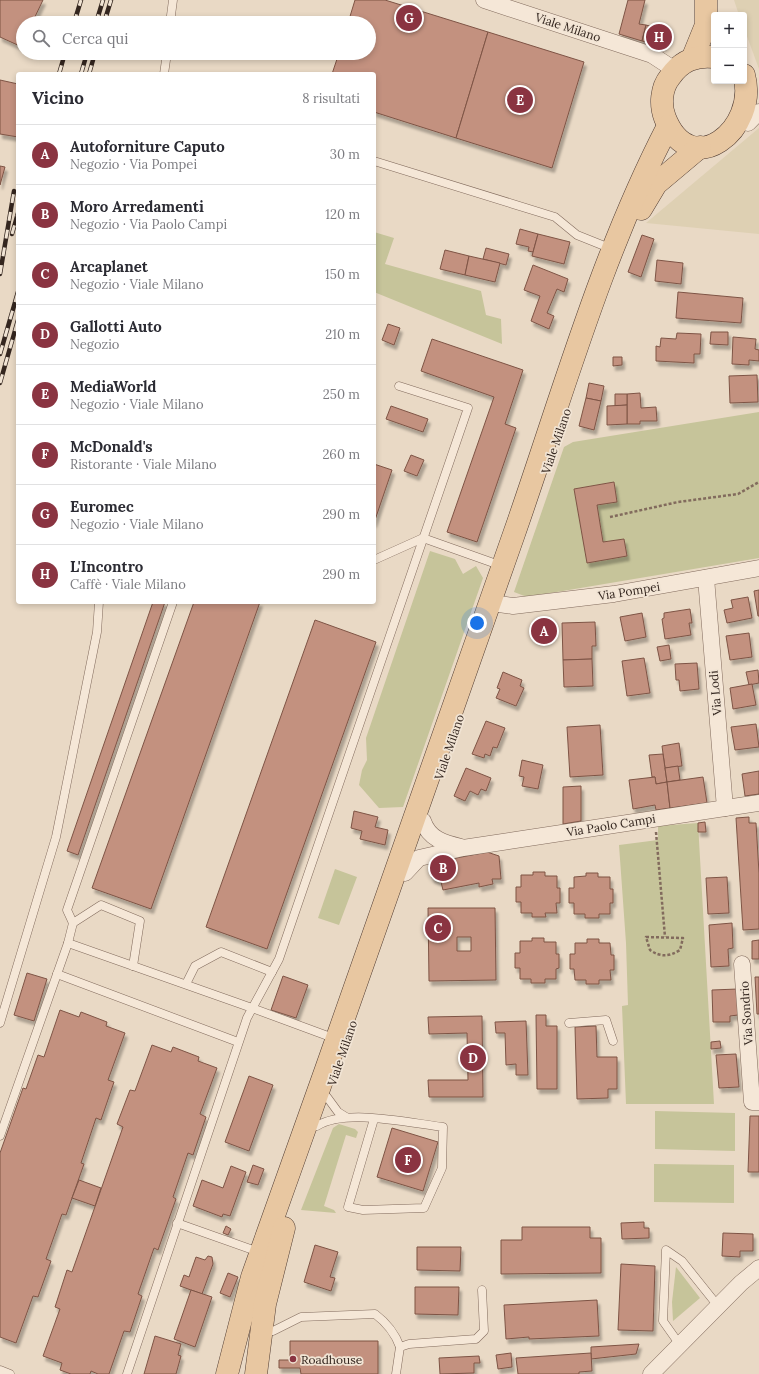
<!DOCTYPE html>
<html lang="it">
<head>
<meta charset="utf-8">
<style>
	:root { --surface:#fff; --page:#f7f7f7; --text:#2b2b33; --muted:#7c7c81; --line:#e1e1e2; --accent:#8a3441 }
	body { margin:0; font-family:Lora,serif; background:var(--page); color:var(--text) }
	.controls { position:absolute; right:12px; top:12px; display:grid; overflow:hidden; border-radius:4px; box-shadow:0 2px 6px #0003 }
	.controls button { width:36px; height:36px; display:grid; place-items:center; padding:0; border:0; border-bottom:1px solid var(--line); background:var(--surface); color:var(--text); font:20px sans-serif }
	.you { position:absolute; left:477px; top:623px; width:14px; height:14px; margin:-10px; border:3px solid #fff; border-radius:50%; background:#1a73e8; box-shadow:0 0 0 6px #1a73e833 }
	.badge { display:grid; place-items:center; width:26px; height:26px; border-radius:50%; background:var(--accent); color:#fff; font-size:13px; font-weight:700 }
	.pin { position:absolute; translate:-50% -50%; border:2px solid #fff; box-shadow:0 1px 4px #0006 }
	.list { margin:0; padding:0; list-style:none }
	h2 { display:flex; justify-content:space-between; align-items:center; height:52px; margin:0; padding:0 16px; font-size:17px }
	h2 small { font-size:13px; font-weight:400; color:var(--muted) }
	.list li { display:grid; grid-template-columns:26px 1fr auto; gap:12px; align-items:center; box-sizing:border-box; height:60px; padding:0 16px; border-top:1px solid var(--line) }
	.list b { display:block; font-size:15px; white-space:nowrap }
	.list p { margin:0; font-size:13px; white-space:nowrap; color:var(--muted) }
	.list em { font-size:13px; font-style:normal; color:var(--muted) }
	.icon { flex:none; width:22px; height:22px; fill:none; stroke:currentColor; stroke-width:2; stroke-linecap:round; stroke-linejoin:round }
	.map { position:relative; flex:none; width:759px; height:1374px; overflow:hidden }
	.search { position:absolute; background:var(--surface); box-shadow:0 2px 6px #0003; left:16px; top:16px; width:360px; height:44px; display:flex; align-items:center; gap:10px; box-sizing:border-box; padding:0 14px; border-radius:22px; color:var(--muted); font-size:15px }
	.panel { position:absolute; background:var(--surface); box-shadow:0 2px 6px #0003; left:16px; top:72px; width:360px; height:532px; border-radius:4px }
	.map>svg:first-child { display:block }
</style>
</head>
<body>
<div class="map">
<svg width="759" height="1374" viewBox="0 0 759 1374">
	<defs>
		<filter id="shadow"><feDropShadow dx="2.5" dy="4.5" stdDeviation="1" flood-color="#0004"/></filter>
	</defs>
	<rect width="100%" height="100%" fill="#e9d9c5"/>
	<g fill="#ded0b3">
		<path d="M734,0H759V69L744,28V15H739Z"/>
		<path d="M759,128V234L646,223Z"/>
	</g>
	<g fill="#c6c49a" fill-rule="evenodd">
		<path d="M374,232L394,238L385,264L481,291L486,315L501,319L502,344L374,292Z"/>
		<path d="M759,412V558L527,597L514,592L564,447L573,442ZM614,482L617,501L597,505L603,542L624,539L627,556L587,562L574,489Z"/>
		<path d="M430,551L455,559L463,574L476,566L483,578L403,807L379,808L359,785L362,770L367,760L366,738Z"/>
		<path d="M698,823L714,1104H626L622,1006L628,1005L626,943L619,845L658,840V826Z"/>
		<path d="M335,869L357,877L339,925L318,918Z"/>
		<path d="M655,1111L735,1113V1151L655,1149Z"/>
		<path d="M339,1124L355,1129L358,1132L356,1138L346,1135L324,1206L334,1210L336,1213L301,1210L333,1128Z"/>
		<path d="M654,1164L734,1165V1203L654,1202Z"/>
		<path d="M676,1267L700,1298L673,1321L672,1302Z"/>
	</g>
	<g fill="#c3917f" stroke="#7e5445" fill-rule="evenodd" filter="url(#shadow)">
		<path d="M0,0H43L32,23H23L22,47L0,37Z"/>
		<path d="M355,0H385L488,32L456,138L374,112V74H332L339,53H369V23H348Z"/>
		<path d="M628,0H645L639,24L646,25L642,41L619,34Z"/>
		<path d="M646,25L667,31L663,46L642,41Z"/>
		<path d="M488,32L584,62L552,168L456,138Z"/>
		<path d="M0,80L18,84V137L0,134Z"/>
		<path d="M0,166L5,167L0,185Z"/>
		<path d="M520,229L538,234L533,252L528,251L529,247L516,244Z"/>
		<path d="M538,234L570,242L564,264L532,256Z"/>
		<path d="M642,235L654,239L641,277L628,272Z"/>
		<path d="M486,248L509,254L506,265L483,259Z"/>
		<path d="M445,250L469,256L465,275L440,269Z"/>
		<path d="M469,256L500,263L495,282L465,275Z"/>
		<path d="M657,260L683,263L681,284L655,281Z"/>
		<path d="M533,265L568,279L564,292L557,289L547,313L554,316L549,329L531,321L540,296L524,290Z"/>
		<path d="M678,292L743,298L741,323L676,318Z"/>
		<path d="M388,324L400,328L394,345L382,340Z"/>
		<path d="M711,332H728V345L710,344Z"/>
		<path d="M677,333L701,334L700,354H694V363L656,361V346L660,347L661,338L676,339Z"/>
		<path d="M733,337L756,339L755,349L759,350V361L749,360V365L732,364Z"/>
		<path d="M432,339L523,370L505,424L516,428L477,542L447,532L494,397L421,371Z"/>
		<path d="M613,357H622V365L613,366Z"/>
		<path d="M757,375L758,402L730,403L729,376Z"/>
		<path d="M589,383L604,386L601,401L586,398Z"/>
		<path d="M640,393L641,408L656,407L657,421H640V424H627V394Z"/>
		<path d="M615,394H627V405L615,406Z"/>
		<path d="M586,398L601,401L594,430L579,426Z"/>
		<path d="M627,405V424L607,425V406Z"/>
		<path d="M391,406L428,419L423,432L386,419Z"/>
		<path d="M411,455L424,460L417,476L404,471Z"/>
		<path d="M374,464L392,470L374,523Z"/>
		<path d="M614,482L617,502L597,505L603,542L624,539L627,556L587,563L574,489Z"/>
		<path d="M759,590V616H758L754,591Z"/>
		<path d="M748,597L752,618L727,623L724,610L733,608L731,600Z"/>
		<path d="M153,602H165L78,855L67,851Z"/>
		<path d="M194,602H260L151,909L92,888Z"/>
		<path d="M690,609L692,623H689L691,635L665,639L662,619L664,618V613Z"/>
		<path d="M642,613L646,637L625,641L620,617Z"/>
		<path d="M315,620L376,642L267,949L206,927Z"/>
		<path d="M595,622L596,646H592V659L563,660L562,623Z"/>
		<path d="M749,633L752,657L730,660L726,636Z"/>
		<path d="M669,645L671,659L660,661L657,647Z"/>
		<path d="M644,658L650,693L627,696L622,661Z"/>
		<path d="M592,659L593,686L564,687L563,660Z"/>
		<path d="M697,663L699,689L680,691L679,680H676L675,664Z"/>
		<path d="M758,670L759,683L749,685L746,672Z"/>
		<path d="M503,672L522,680L520,686L524,688L516,706L496,698L500,689L497,688Z"/>
		<path d="M752,684L756,705L733,709L730,688Z"/>
		<path d="M486,721L505,728L497,748L493,747L490,756L485,754L484,758L472,754Z"/>
		<path d="M756,724L759,747L735,750L731,727Z"/>
		<path d="M600,725L603,775L570,777L567,727Z"/>
		<path d="M679,743L682,766L665,768L662,746Z"/>
		<path d="M663,754L667,782L656,784L655,777H652L649,755Z"/>
		<path d="M522,760L543,765L538,789L522,786L524,777L519,776Z"/>
		<path d="M678,766L680,780L667,782L665,768Z"/>
		<path d="M466,768L491,778L486,791L481,789L478,795L470,791L465,801L454,796Z"/>
		<path d="M759,771V794L745,796L742,774Z"/>
		<path d="M655,777L656,784L667,782L670,808L656,810L655,805L633,809L629,780Z"/>
		<path d="M703,777L707,803L670,808L667,782Z"/>
		<path d="M581,786V821L563,824V787Z"/>
		<path d="M354,811L378,817L375,827L388,830L385,845L360,839L362,831L351,828Z"/>
		<path d="M749,817V823H756L759,873V929L743,930L736,818Z"/>
		<path d="M705,822L706,832H698V823Z"/>
		<path d="M487,852L499,856L501,879H492L493,884L479,887V883L443,890L441,882L432,878L430,870L436,862Z"/>
		<path d="M533,872H545V876H557V888H560V903H556L557,913H545L546,917H532V913H521V902H516V887H521V875H533Z"/>
		<path d="M586,873H598V877H610V889H613V903H610V914H599V918H585V914H574V903H569V888H574V877L586,876Z"/>
		<path d="M727,877L729,913L708,914L706,878Z"/>
		<path d="M428,908H495L496,980L429,981ZM457,937H471V951H457Z"/>
		<path d="M732,923L733,948L728,949L729,966L711,967L709,925Z"/>
		<path d="M532,938H544V942H556V954H559V968L556,969V979H545V983H531V979H520V968H515V953H520V941H532Z"/>
		<path d="M587,939H599V943H610L611,955H614V970H610L611,980H599V984H586V980H575L574,969H570V954H575V943H587Z"/>
		<path d="M759,940V959H752V941Z"/>
		<path d="M27,973L47,979L34,1021L14,1015Z"/>
		<path d="M283,976L308,985L296,1018L271,1010Z"/>
		<path d="M755,977H759V1014H757Z"/>
		<path d="M738,989V1015L730,1016V1022H713L712,990Z"/>
		<path d="M60,1010L79,1017L81,1012L107,1022L106,1026L125,1033L108,1080L114,1082L101,1120L96,1118L81,1163L84,1164L66,1215L62,1214L46,1259L51,1261L38,1297L33,1296L16,1343L0,1337V1153L23,1088L26,1089L38,1055L44,1057Z"/>
		<path d="M536,1015H546V1026H557V1089H537Z"/>
		<path d="M482,1016L483,1097H429L428,1080H468L467,1033L429,1034L428,1017Z"/>
		<path d="M526,1021L528,1075H516V1064L506,1065L505,1033H496L495,1022Z"/>
		<path d="M596,1026L597,1057H617V1089H608V1098L577,1099L575,1027Z"/>
		<path d="M720,1041L721,1048L711,1049V1042Z"/>
		<path d="M152,1045L171,1052L173,1047L199,1057L198,1061L217,1068L200,1114L206,1117L193,1155L188,1153L173,1197L176,1199L158,1250L154,1248L138,1294L142,1296L130,1332L124,1331L109,1374H98L91,1371L90,1374H71L60,1370L62,1363L43,1356L60,1309L55,1307L67,1270L72,1272L123,1127L117,1124L130,1090L135,1091Z"/>
		<path d="M736,1054L739,1087L719,1088L716,1055Z"/>
		<path d="M249,1076L273,1085L249,1151L225,1142Z"/>
		<path d="M750,1116H759V1172H748Z"/>
		<path d="M392,1128L438,1142L423,1191L377,1177Z"/>
		<path d="M253,1165L264,1169L258,1185L247,1182Z"/>
		<path d="M231,1166L246,1172L230,1216L223,1214L222,1217L193,1206L202,1180L223,1188Z"/>
		<path d="M79,1180L101,1188L95,1206L72,1198Z"/>
		<path d="M644,1222V1228H649V1238L622,1239L621,1223Z"/>
		<path d="M226,1226L231,1229L228,1235L223,1233Z"/>
		<path d="M522,1227H590V1238H601V1273L501,1274V1240H522Z"/>
		<path d="M723,1233L753,1234V1251H740V1257L722,1256Z"/>
		<path d="M315,1245L338,1252L330,1277L335,1278L331,1291L304,1282Z"/>
		<path d="M417,1247H461L460,1271L417,1270Z"/>
		<path d="M208,1256L212,1257L213,1264L202,1294L180,1286L184,1275L189,1277L196,1257L205,1260Z"/>
		<path d="M621,1264L655,1266L653,1331L618,1330Z"/>
		<path d="M228,1273L238,1277L230,1297L220,1293Z"/>
		<path d="M415,1287H459L458,1315L415,1314Z"/>
		<path d="M191,1290L212,1297L195,1347L174,1339Z"/>
		<path d="M597,1300L599,1336L529,1339V1337L506,1339L504,1305Z"/>
		<path d="M155,1336L181,1344L178,1355L181,1356L176,1374H144Z"/>
		<path d="M290,1341H378V1374H301L300,1368H279V1360H290Z"/>
		<path d="M639,1344L636,1354L591,1359V1347Z"/>
		<path d="M511,1353L512,1367L498,1369L496,1355Z"/>
		<path d="M591,1353L592,1371L579,1372V1374H518L516,1358Z"/>
		<path d="M479,1356L480,1363H474V1373L440,1374L439,1358Z"/>
	</g>
	<g fill="none" stroke-linecap="round" stroke-linejoin="round">
		<g stroke="#826b5d" stroke-width="9">
			<g id="lane">
				<path d="M170,23L173,0"/>
				<path d="M164,74L167,53"/>
				<path d="M374,161L555,217L577,235L612,249"/>
				<path d="M374,560L423,538L502,566"/>
				<path d="M73,923L101,905L140,921L133,966"/>
				<path d="M68,943L252,1008L336,1039"/>
				<path d="M57,974L238,1042"/>
				<path d="M186,984L195,966L221,952L272,972"/>
				<path d="M0,1023L56,837L97,632L99,602"/>
				<path d="M569,1023L606,1020L613,1041"/>
				<path d="M327,1097L338,1112L346,1117"/>
				<path d="M317,1126C346,1108 409,1123 443,1127L442,1168L424,1208L363,1210L348,1207L374,1119"/>
				<path d="M0,1136L68,943L73,923L67,910L173,602"/>
				<path d="M177,1223L259,1252"/>
				<path d="M263,1332L273,1331L301,1317L375,1314C387,1323 395,1333 400,1347"/>
				<path d="M680,1345L663,1321L666,1250L682,1261L718,1306"/>
				<path d="M0,1370L10,1374"/>
				<path d="M127,1374L247,1018L279,959L468,408L399,386"/>
				<path d="M396,1374L400,1347L409,1344L476,1339L484,1331L482,1290"/>
			</g>
		</g>
		<g stroke="#826b5d" stroke-width="17">
			<g id="street">
				<path d="M484,0L652,55L675,70"/>
				<path d="M748,123L759,112"/>
				<path d="M706,578L725,808"/>
				<path d="M499,604L513,606L614,594L759,568"/>
				<path d="M423,821C429,839 444,843 461,847"/>
				<path d="M405,873L419,858L463,848L759,803"/>
				<path d="M742,964L752,1102H759"/>
				<path d="M651,1374L741,1283L759,1268"/>
			</g>
		</g>
		<g stroke="#503b31" stroke-width="23">
			<g id="primary">
				<path d="M693,57L706,25V0"/>
				<path d="M714,57C695,55 681,61 670,77C661,88 660,105 665,118C691,183 759,129 744,75"/>
				<path d="M641,209L656,184L700,147"/>
				<path d="M227,1374L252,1277C341,1030 426,782 514,534C562,397 601,255 668,126"/>
				<path d="M256,1374L265,1304L284,1228"/>
			</g>
		</g>
		<g stroke="#826b5d" stroke-width="2.5" stroke-dasharray="3 2" stroke-linecap="butt">
			<path d="M610,517L678,502L738,494L759,482"/>
			<path d="M656,832L665,937"/>
			<path d="M646,937L683,938L680,950C669,957 660,957 650,950Z"/>
		</g>
		<use href="#lane" stroke="#f5e7d7" stroke-width="8"/>
		<use href="#street" stroke="#f5e7d7" stroke-width="16"/>
		<use href="#primary" stroke="#e8c7a1" stroke-width="22"/>
		<g stroke="#34261f" stroke-width="4.5">
			<g id="rail">
				<path d="M74,23L81,0"/>
				<path d="M96,23L103,0"/>
				<path d="M104,23L111,0"/>
				<path d="M59,74L65,53"/>
				<path d="M81,74L87,53"/>
				<path d="M89,74L95,53"/>
				<path d="M12,234L18,213"/>
				<path d="M0,274L14,191"/>
				<path d="M0,354L18,292"/>
				<path d="M0,383L18,320"/>
			</g>
		</g>
		<use href="#rail" stroke="#f1e4d4" stroke-width="3" stroke-dasharray="9" stroke-linecap="butt"/>
	</g>
	<circle fill="#8a3441" stroke="#f1e4d4" stroke-width="1.5" cx="293" cy="1359" r="4"/>
	<g text-anchor="middle" dominant-baseline="central" stroke-width="3.5" stroke-linejoin="round" paint-order="stroke">
		<g font-size="12" fill="#34261f" stroke="#f1e4d4">
			<text transform="translate(568 27) rotate(18)">Viale Milano</text>
			<text transform="translate(556 441) rotate(-71)">Viale Milano</text>
			<text transform="translate(629 591) rotate(-9)">Via Pompei</text>
			<text transform="translate(715 693) rotate(-95)">Via Lodi</text>
			<text transform="translate(449 747) rotate(-71)">Viale Milano</text>
			<text transform="translate(611 825) rotate(-9)">Via Paolo Campi</text>
			<text transform="translate(746 1013) rotate(-94)">Via Sondrio</text>
			<text transform="translate(342 1053) rotate(-71)">Viale Milano</text>
		</g>
		<g font-size="12" fill="#34261f" stroke="#f1e4d4" text-anchor="start">
			<text x="301" y="1359">Roadhouse</text>
		</g>
	</g>
</svg>
<div class="controls">
<button>+</button>
<button>−</button>
</div>
<div class="you"></div>
<div class="pin badge" style="left:544px;top:631px">A</div>
<div class="pin badge" style="left:443px;top:868px">B</div>
<div class="pin badge" style="left:438px;top:928px">C</div>
<div class="pin badge" style="left:473px;top:1058px">D</div>
<div class="pin badge" style="left:520px;top:100px">E</div>
<div class="pin badge" style="left:408px;top:1160px">F</div>
<div class="pin badge" style="left:409px;top:18px">G</div>
<div class="pin badge" style="left:659px;top:37px">H</div>
<div class="search"><svg class="icon" aria-label="search" viewBox="0 0 24 24"><circle cx="10" cy="10" r="6"/><path d="M15 15l6 6"/></svg>Cerca qui</div>
<section class="panel">
<h2>Vicino<small>8 risultati</small></h2>
<ul class="list">
<li><span class="badge">A</span><div><b>Autoforniture Caputo</b><p>Negozio · Via Pompei</p></div><em>30 m</em></li>
<li><span class="badge">B</span><div><b>Moro Arredamenti</b><p>Negozio · Via Paolo Campi</p></div><em>120 m</em></li>
<li><span class="badge">C</span><div><b>Arcaplanet</b><p>Negozio · Viale Milano</p></div><em>150 m</em></li>
<li><span class="badge">D</span><div><b>Gallotti Auto</b><p>Negozio</p></div><em>210 m</em></li>
<li><span class="badge">E</span><div><b>MediaWorld</b><p>Negozio · Viale Milano</p></div><em>250 m</em></li>
<li><span class="badge">F</span><div><b>McDonald's</b><p>Ristorante · Viale Milano</p></div><em>260 m</em></li>
<li><span class="badge">G</span><div><b>Euromec</b><p>Negozio · Viale Milano</p></div><em>290 m</em></li>
<li><span class="badge">H</span><div><b>L'Incontro</b><p>Caffè · Viale Milano</p></div><em>290 m</em></li>
</ul>
</section>
</div>
</body>
</html>
